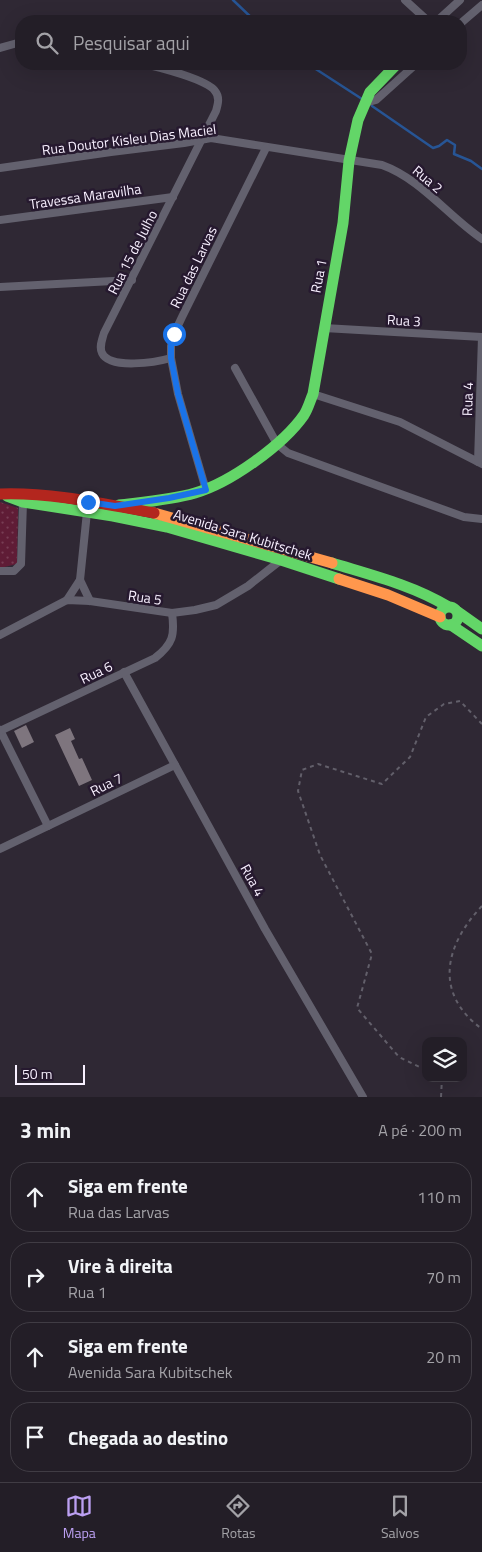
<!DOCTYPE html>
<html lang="pt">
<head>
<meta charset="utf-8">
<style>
	:root { --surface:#231e27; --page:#2b272f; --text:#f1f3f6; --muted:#a3a2a7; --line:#403c44; --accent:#bca0f2 }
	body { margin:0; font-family:"Titillium Web",sans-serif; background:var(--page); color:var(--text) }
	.controls { position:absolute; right:15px; bottom:15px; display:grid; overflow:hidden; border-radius:10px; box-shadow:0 5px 20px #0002 }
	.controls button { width:45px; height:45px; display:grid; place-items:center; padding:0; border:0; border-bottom:1px solid var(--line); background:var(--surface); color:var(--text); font:25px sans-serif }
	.scale { position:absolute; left:15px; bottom:12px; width:70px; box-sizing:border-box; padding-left:5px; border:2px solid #f8f0ff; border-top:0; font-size:14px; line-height:18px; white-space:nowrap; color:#f8f0ff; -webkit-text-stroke:4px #26192f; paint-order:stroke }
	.stop { position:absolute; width:15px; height:15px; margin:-11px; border:4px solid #1a73e8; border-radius:50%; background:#fff }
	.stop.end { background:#1a73e8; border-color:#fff; box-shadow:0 1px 5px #0008 }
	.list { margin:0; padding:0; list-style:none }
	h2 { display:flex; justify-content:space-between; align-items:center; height:65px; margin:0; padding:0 20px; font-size:21px }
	h2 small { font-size:16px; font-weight:400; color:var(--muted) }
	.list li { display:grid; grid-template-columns:32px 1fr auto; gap:15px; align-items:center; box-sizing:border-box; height:70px; margin:0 10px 10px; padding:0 10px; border:1px solid var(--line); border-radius:20px }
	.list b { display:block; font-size:19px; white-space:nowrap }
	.list p { margin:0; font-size:16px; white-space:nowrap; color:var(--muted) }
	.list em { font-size:16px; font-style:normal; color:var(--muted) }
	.icon { flex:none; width:28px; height:28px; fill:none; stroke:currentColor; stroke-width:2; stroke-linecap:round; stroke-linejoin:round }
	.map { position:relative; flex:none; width:482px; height:1097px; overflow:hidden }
	.search { position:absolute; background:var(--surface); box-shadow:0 5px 20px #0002; left:15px; right:15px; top:15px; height:55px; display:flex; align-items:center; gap:12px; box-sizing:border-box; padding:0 18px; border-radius:20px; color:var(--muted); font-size:19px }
	.sheet { height:385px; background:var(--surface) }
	nav { display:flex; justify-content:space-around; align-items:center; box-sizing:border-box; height:70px; border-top:1px solid var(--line); background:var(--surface); font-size:14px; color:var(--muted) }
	nav a { display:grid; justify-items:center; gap:2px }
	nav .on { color:var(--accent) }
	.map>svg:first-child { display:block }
</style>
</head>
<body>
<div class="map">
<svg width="482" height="1097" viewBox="0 0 482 1097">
	<defs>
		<pattern id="park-dots" width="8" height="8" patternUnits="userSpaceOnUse" patternTransform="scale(1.25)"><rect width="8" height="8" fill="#5f1c36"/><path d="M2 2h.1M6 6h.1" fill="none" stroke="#773d54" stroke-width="1.8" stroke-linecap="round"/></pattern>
	</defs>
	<rect width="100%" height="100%" fill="#2f2834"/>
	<path fill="url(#park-dots)" d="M0,502L18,508L17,564L0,568Z"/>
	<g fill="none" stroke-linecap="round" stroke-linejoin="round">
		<g stroke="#275595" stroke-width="2.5">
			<path d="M233,0L255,21"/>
			<path d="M308,64L362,99"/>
			<path d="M372,106L433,148L439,146L447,140L455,145L454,154L471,161L482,169"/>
		</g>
	</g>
	<g fill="#7e757e">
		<path d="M26,725L34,742L22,748L14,731Z"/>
		<path d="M70,728L75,739L71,741L79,759L82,758L92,780L79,786L55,735Z"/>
	</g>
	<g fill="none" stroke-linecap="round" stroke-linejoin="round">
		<g stroke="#625f6a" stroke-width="2" stroke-dasharray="4 4" stroke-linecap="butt">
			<path d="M482,906C445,945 433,993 482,1029"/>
			<path d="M426,1070L399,1057L357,1008L372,954L320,855L298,791L302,770L318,764L382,784L410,757L426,717L444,704L460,701L482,724"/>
			<path d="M441,1097L442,1078"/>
		</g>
		<g stroke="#63616e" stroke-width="8">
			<path d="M405,0L428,21"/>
			<path d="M437,21L460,0"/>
			<path d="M461,23L482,5"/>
			<path d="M0,48L21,42"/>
			<path d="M144,64C159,67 208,80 215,91C220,97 218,104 216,111L104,333C102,340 99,347 102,353C110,370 157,362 171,358"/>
			<path d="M365,103L376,100L416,64"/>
			<path d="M0,168L111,152L184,143L211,138L382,165C421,179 448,216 482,239"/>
			<path d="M0,220L173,197"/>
			<path d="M0,287L132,280"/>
			<path d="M324,328L482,337"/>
			<path d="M235,368L277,444L288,453L464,517L482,519"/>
			<path d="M313,394L400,422L482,464"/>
			<path d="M478,462L482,337"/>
			<path d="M206,490L178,394L171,358V346L174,334L182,317L266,148"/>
			<path d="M0,571H14L21,564L23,502"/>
			<path d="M80,580L90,601"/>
			<path d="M67,600L80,580L87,512"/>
			<path d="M0,635L67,600L90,601L172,613L195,610L216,605L248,586L281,560"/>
			<path d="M124,672L265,929L363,1097"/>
			<path d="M0,730L48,826L0,849"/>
			<path d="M0,731L155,658C173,644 175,635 172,613"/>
			<path d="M48,826L175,765"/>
		</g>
		<g stroke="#63d668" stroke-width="11">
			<path d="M7,496L23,502L113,516L167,527L281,560L339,579"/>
			<path d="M119,505C144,502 171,500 195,493C230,483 283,445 304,415C308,409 310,401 313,394L343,223L349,161L358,120L370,92L397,64"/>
			<path d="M332,563C371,575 412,585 447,606"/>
			<circle cx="449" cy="616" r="9"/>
			<path d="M458,612L482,629"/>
			<path d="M451,625L482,646"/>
		</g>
		<g stroke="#ff974d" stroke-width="11">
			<path d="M154,513L332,563"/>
			<path d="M339,579L388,595L440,617"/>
		</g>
		<path stroke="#b3261e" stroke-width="11" d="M0,494C50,492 104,504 154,513"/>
	</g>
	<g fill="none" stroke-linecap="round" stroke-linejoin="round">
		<path stroke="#1a73e8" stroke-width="6" d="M88,502L115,506L169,498L206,490L178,394L171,358V346L174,334"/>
	</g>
	<g text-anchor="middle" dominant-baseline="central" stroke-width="5" stroke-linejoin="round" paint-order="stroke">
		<g font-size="14" fill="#f8f0ff" stroke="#26192f">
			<text transform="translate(129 139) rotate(-7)">Rua Doutor Kisleu Dias Maciel</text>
			<text transform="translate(428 179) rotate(40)">Rua 2</text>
			<text transform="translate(85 196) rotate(-8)">Travessa Maravilha</text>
			<text transform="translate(132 252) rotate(-63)">Rua 15 de Julho</text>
			<text transform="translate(193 267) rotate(-64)">Rua das Larvas</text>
			<text transform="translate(318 276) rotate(-79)">Rua 1</text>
			<text transform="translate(404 320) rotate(3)">Rua 3</text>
			<text transform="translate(467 399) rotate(-88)">Rua 4</text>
			<text transform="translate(243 534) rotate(17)">Avenida Sara Kubitschek</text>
			<text transform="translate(145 597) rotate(8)">Rua 5</text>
			<text transform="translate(96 672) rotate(-25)">Rua 6</text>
			<text transform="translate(106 784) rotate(-26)">Rua 7</text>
			<text transform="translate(253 880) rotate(61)">Rua 4</text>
		</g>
	</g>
</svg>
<div class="controls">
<button><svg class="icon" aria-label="layers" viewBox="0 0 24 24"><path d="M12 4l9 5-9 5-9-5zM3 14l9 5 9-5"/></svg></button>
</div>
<div class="scale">50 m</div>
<div class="stop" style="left:174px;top:334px"></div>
<div class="stop end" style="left:88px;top:502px"></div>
<div class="search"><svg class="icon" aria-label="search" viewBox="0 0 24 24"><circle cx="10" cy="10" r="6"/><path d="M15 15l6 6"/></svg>Pesquisar aqui</div>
</div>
<section class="sheet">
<h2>3 min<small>A pé · 200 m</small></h2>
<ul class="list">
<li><svg class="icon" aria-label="ahead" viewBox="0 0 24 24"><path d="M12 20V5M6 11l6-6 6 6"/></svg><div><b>Siga em frente</b><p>Rua das Larvas</p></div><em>110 m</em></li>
<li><svg class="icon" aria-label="right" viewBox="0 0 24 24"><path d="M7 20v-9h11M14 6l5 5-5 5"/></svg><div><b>Vire à direita</b><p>Rua 1</p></div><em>70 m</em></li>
<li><svg class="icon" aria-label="ahead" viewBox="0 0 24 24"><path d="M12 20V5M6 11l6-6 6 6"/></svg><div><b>Siga em frente</b><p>Avenida Sara Kubitschek</p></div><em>20 m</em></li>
<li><svg class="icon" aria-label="arrive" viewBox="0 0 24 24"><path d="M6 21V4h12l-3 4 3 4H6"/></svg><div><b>Chegada ao destino</b></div></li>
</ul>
</section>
<nav>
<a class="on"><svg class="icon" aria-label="map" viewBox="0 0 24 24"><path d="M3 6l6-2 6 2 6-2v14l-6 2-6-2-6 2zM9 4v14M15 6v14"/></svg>Mapa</a>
<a><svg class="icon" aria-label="directions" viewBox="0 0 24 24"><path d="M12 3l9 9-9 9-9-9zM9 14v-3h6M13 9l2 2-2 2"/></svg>Rotas</a>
<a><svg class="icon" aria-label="saved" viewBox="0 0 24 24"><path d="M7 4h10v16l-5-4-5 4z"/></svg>Salvos</a>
</nav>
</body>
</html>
